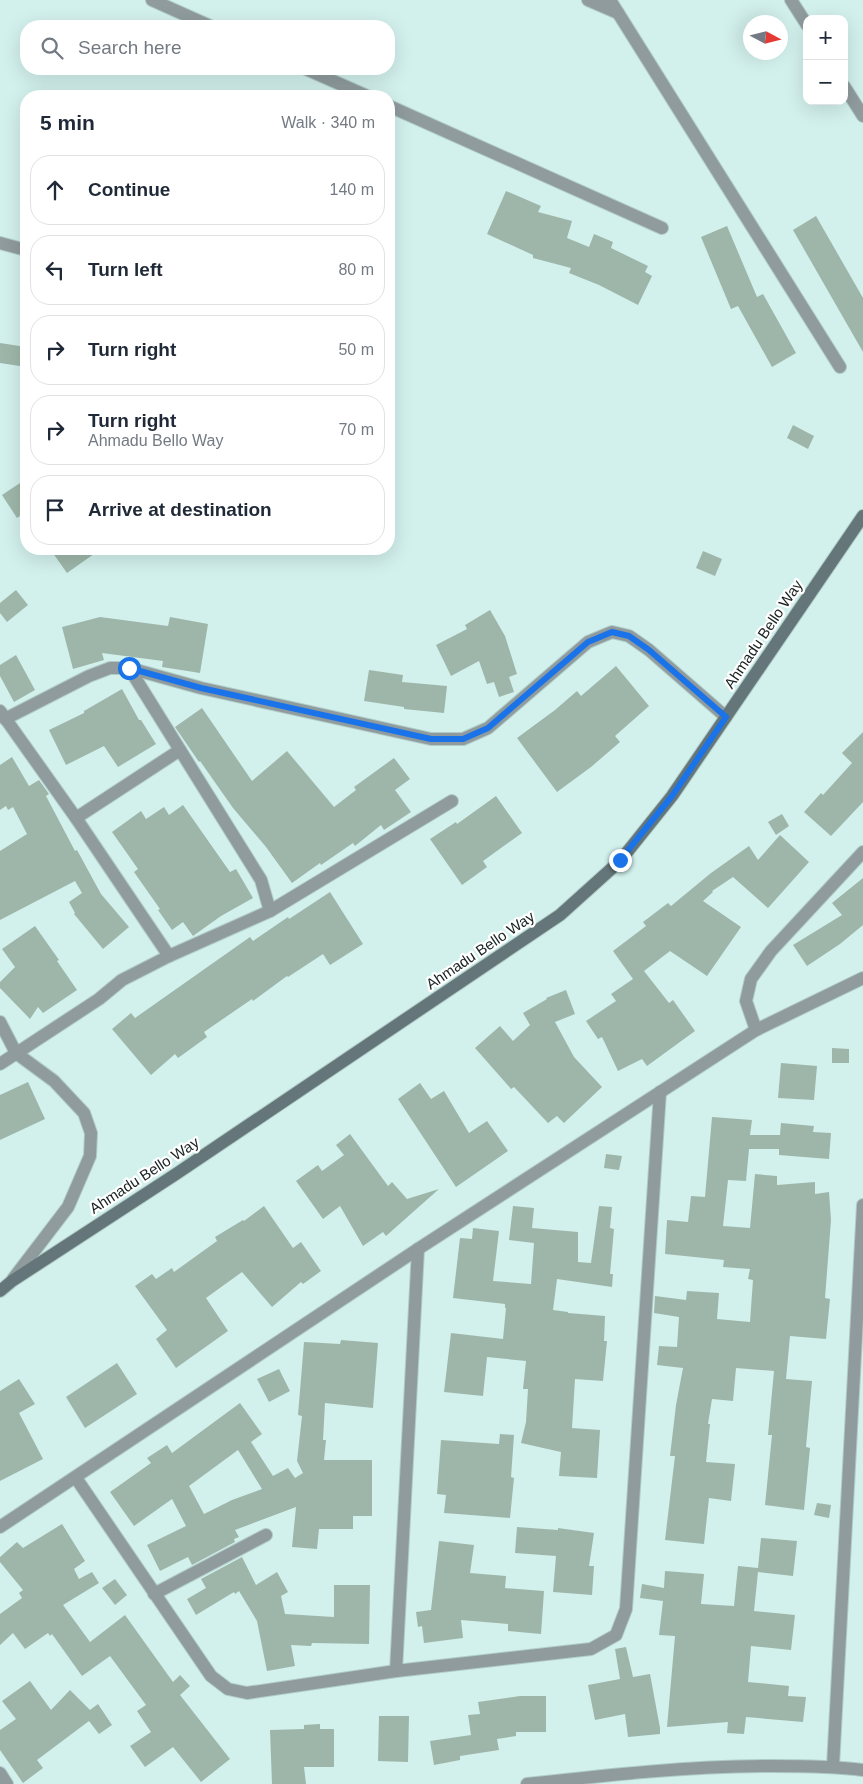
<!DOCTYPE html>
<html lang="en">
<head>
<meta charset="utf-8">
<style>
	:root { --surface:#fff; --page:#f6f6f7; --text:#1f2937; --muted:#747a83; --line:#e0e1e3 }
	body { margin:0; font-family:Arial,sans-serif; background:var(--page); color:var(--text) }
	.controls { position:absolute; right:15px; top:15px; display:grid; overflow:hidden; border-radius:10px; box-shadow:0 5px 20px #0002 }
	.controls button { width:45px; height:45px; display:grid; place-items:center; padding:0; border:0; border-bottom:1px solid var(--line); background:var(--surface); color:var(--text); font:25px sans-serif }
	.compass { position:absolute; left:743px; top:15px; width:45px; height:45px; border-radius:50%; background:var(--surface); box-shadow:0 5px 20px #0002; rotate:97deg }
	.stop { position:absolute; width:15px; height:15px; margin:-11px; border:4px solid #1a73e8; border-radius:50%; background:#fff }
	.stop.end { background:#1a73e8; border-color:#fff; box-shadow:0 1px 5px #0008 }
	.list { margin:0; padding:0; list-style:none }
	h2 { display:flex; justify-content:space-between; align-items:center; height:65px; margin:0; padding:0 20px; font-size:21px }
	h2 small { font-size:16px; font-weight:400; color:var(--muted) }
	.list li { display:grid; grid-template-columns:32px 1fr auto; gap:15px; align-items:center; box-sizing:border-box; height:70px; margin:0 10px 10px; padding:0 10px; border:1px solid var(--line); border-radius:20px }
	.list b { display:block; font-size:19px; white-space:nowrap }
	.list p { margin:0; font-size:16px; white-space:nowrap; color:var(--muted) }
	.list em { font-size:16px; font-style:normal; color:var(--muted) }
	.icon { flex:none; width:28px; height:28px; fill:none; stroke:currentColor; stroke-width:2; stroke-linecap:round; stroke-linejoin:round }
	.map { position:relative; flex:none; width:863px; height:1784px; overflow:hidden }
	.search { position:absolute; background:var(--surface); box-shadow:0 5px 20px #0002; left:20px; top:20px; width:375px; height:55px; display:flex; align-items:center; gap:12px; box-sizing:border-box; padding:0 18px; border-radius:20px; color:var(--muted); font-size:19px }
	.panel { position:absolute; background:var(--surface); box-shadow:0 5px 20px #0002; left:20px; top:90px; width:375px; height:465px; border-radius:20px }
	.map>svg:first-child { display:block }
</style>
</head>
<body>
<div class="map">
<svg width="863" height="1784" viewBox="0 0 863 1784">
	<rect width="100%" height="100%" fill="#d2f0ec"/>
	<g fill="#9eb6aa" fill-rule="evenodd">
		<path d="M506,191L541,206L538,212L572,221L567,238L589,247L594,234L613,242L611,248L648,266L645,272L652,276L638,305L599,285L569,273L571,268L533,258V255L487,234Z"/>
		<path d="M816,216L863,298V352L793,230Z"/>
		<path d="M727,226L757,297L763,294L796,353L772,367L738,306L731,309L701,237Z"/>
		<path d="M0,343L26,347V367L0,363Z"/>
		<path d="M793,425L814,436L808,449L787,438Z"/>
		<path d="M26,479V512L17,518L2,495Z"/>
		<path d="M50,549H101L67,573Z"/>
		<path d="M703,551L722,559L715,576L696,568Z"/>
		<path d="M16,590L28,605L7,622L0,613V603Z"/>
		<path d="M490,610L505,636L517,674L509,677L514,692L499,697L494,682L487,684L479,661L451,676L436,645L467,629L465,625Z"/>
		<path d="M100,617L168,626L170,617L208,624L200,673L162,667L163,661L102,653L104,660L73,669L62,627Z"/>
		<path d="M16,655L35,690L14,702L0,676V665Z"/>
		<path d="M616,666L649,706L615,736L620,742L591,767L557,792L517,738L555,710L577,691L581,696Z"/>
		<path d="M369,670L403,675L402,682L447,686L444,713L404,709V707L364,701Z"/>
		<path d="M122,689L139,720H141L156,744L118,767L104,746L66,765L49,730L84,713V711Z"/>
		<path d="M202,708L252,781L287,751L334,807L356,790L354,787L394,758L410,779L395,790L411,812L384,830L381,825L355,846L353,843L321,865L320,863L292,883L266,847L233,808L200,761L199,762L175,727Z"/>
		<path d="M863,732V802L831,836L804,812L821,793L823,795L852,763L842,753Z"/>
		<path d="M12,757L29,786L39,780L49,794L46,796L75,851L77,850L101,894L129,927L103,949L74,914L75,913L69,902L82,893L75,881L0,920V851L27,834L13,807L8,810L6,806L0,810V765Z"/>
		<path d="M496,796L522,833L483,861L487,867L462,885L430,839L456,822L457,824Z"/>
		<path d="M183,805L230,872L236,869L253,898L221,916L193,936L183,922L172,930L158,910L160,909L134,872L138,869L112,832L141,811L146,819L164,807L169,815Z"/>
		<path d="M782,814L789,826L776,835L768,822Z"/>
		<path d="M780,835L809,862L768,908L733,877L712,891L713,892L703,901L741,927L707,976L670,951L644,971L669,1003L673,1000L695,1031L647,1066L642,1059L618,1071L602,1037L598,1039L586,1021L616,1001L611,994L633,979L613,951L646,926L643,922L668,903L671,906L711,873L749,846L758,860Z"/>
		<path d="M863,878V925L840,944L807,966L793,945L842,915L832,903Z"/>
		<path d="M330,892L363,944L330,965L323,954L288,977L287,976L253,1001L252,999L204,1032L207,1037L178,1058L175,1054L151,1075L112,1029L131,1013L135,1018L250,937L253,941L288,917L289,919Z"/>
		<path d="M35,926L59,960L57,961L77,990L43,1013L38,1007L30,1019L0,988V982L15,967L2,949Z"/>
		<path d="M566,990L575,1014L555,1022L574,1057L602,1087L564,1123L557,1116L548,1123L514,1087L511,1089L475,1048L500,1026L513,1041L530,1025L523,1013L547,999L546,998Z"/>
		<path d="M832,1048L849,1049V1063H832Z"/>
		<path d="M781,1063L817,1066L814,1100L778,1098Z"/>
		<path d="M28,1082L45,1119L0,1140V1095Z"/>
		<path d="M420,1083L431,1099L444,1091L469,1133L487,1121L508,1151L456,1187L398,1099Z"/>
		<path d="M712,1117L752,1120L750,1135H780L781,1123L814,1126L813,1132L831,1133L829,1159L779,1155V1149H749L746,1181L728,1180L723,1226L750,1228L755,1174L777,1176V1185L815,1182V1194L829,1192L831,1220L825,1298L830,1299L826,1339L790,1336L786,1379L812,1381L806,1447L810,1448L804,1510L765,1505L772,1435H768L774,1371L736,1368L733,1401L712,1399L708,1424H710L706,1462L735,1464L731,1501L709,1498L704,1544L665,1540L675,1456H670L676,1405L683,1368L657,1365L659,1346L677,1347L679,1317L654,1313L655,1296L686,1300L687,1291L719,1293L717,1319L750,1322L753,1280L748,1279L750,1269L723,1267L724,1260L665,1254L667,1220L688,1222L691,1196L705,1197Z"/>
		<path d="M350,1134L388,1186L392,1182L407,1199L439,1189L386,1236L383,1232L363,1246L340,1206L323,1219L296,1181L318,1165L322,1171L344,1155L336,1145Z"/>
		<path d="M606,1154L622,1156L619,1170L604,1168Z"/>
		<path d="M264,1206L293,1248L301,1242L321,1271L303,1284L301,1282L272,1307L242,1272L206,1298L228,1331L176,1368L156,1339L167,1330L135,1286L152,1274L156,1279L172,1268L174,1272L217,1241L215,1237L243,1220L244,1221Z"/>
		<path d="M513,1206L534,1208L532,1228L578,1232V1262L591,1263L599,1206L612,1207L610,1228L614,1229L610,1274H613L612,1287L557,1279L553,1310L568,1312V1313L605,1316L604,1341H607L603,1381L575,1379L572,1428L600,1430L597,1478L559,1476L561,1452L521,1443L526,1422L528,1389H523L526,1361L487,1357L483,1396L444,1392L451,1333L503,1339L506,1308H505V1304L453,1298L460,1238L472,1239L473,1228L499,1231L493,1281L531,1284L534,1243L509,1240Z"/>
		<path d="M341,1340L378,1343L373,1408L325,1403L323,1440H326L324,1460H372V1516H353V1529H319L317,1549L292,1547L296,1507L235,1530L239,1537L234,1539L235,1542L192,1565L188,1557L160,1571L147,1545L186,1526L172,1499L134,1526L110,1492L151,1463L147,1458L167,1445L172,1453L240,1403L262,1434L251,1442L273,1476L288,1468L295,1478L303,1473L297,1461L302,1416L298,1415L304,1342L340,1344ZM238,1450L262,1489L232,1500L204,1514L189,1486Z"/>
		<path d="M117,1363L137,1394L85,1428L66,1397Z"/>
		<path d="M279,1369L290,1391L269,1402L257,1379Z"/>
		<path d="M19,1379L35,1404L19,1413L43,1459L0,1481V1391Z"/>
		<path d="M500,1434L514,1435L511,1477L514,1478L510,1518L444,1513L446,1495L437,1494L441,1440L499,1444Z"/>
		<path d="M817,1503L831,1505L829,1518L814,1515Z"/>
		<path d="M62,1524L85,1561L74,1569L79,1579L92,1572L99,1583L63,1605L90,1642L125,1615L173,1682L180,1675L190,1686L180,1695L230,1759L201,1782L173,1747L145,1767L130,1746L151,1732L137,1711L146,1705L110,1656L82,1676L52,1634L50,1636L48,1633L25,1649L13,1633L0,1645V1614L22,1598L19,1593L23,1590L0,1562V1557L17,1542L23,1548Z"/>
		<path d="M517,1527L558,1530V1528L594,1533L589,1566H594L592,1595L553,1592L556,1556L515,1553Z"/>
		<path d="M761,1538L797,1541L793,1576L758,1572L754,1611L795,1615L791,1650L751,1646L748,1682L789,1686L788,1696L806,1697L803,1722L746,1717L744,1734L727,1733L728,1722L667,1727L675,1636L659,1635L663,1601L640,1598L642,1584L664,1588L665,1571L704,1574L701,1604L734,1606L738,1566L758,1568Z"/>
		<path d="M439,1541L474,1545L470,1573L506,1576L505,1588L544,1591L541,1634L508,1631V1624L461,1620L463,1638L424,1643L422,1626L418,1627L416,1612L431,1610Z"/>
		<path d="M242,1557L256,1585L277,1572L288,1592L281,1596L285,1614L334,1617V1585H370L369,1644L312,1643L311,1646L291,1645L295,1666L267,1671L257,1621L239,1591L235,1594L234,1592L196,1615L187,1599L206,1588L201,1579Z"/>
		<path d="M115,1579L127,1595L115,1605L102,1588Z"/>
		<path d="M626,1647L633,1677L650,1674L660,1728V1734L628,1737L625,1714L595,1720L588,1685L620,1679L615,1649Z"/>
		<path d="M30,1681L51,1710L70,1690L90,1710L98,1704L112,1725L99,1734L89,1721L37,1760L43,1768L23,1783L0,1750V1730L16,1719L2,1701Z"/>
		<path d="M520,1696H546V1732H516V1736L497,1739L499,1750L460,1756V1760L434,1765L430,1741L471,1735L468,1715L480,1714L478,1702Z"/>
		<path d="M379,1716H409L408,1762L378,1761Z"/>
		<path d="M320,1724V1729H334V1767H304L306,1784H272L270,1730L304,1729V1725Z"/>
	</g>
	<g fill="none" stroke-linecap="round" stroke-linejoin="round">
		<g stroke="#b0cbc7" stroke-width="14">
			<g id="street">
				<path d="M152,0L210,26"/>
				<path d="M588,0L618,13"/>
				<path d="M610,0L840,367"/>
				<path d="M791,0L807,25"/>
				<path d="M306,69L367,96"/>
				<path d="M844,86L863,116"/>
				<path d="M389,106L662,228"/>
				<path d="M0,243L26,250"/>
				<path d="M0,711L76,818L169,956"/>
				<path d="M5,719L89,676L110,668H129L201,688L431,739H463L488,728L588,642L612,632L629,636L649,650L726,717"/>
				<path d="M76,818L180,750"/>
				<path d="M270,911L452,801"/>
				<path d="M0,1022L16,1053L54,1081L84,1113L91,1133L90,1156L68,1207L13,1279"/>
				<path d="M756,1030L746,1001L751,979L771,951L863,852"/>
				<path d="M0,1064L99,999L122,980L169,956L270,911L261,880L129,668"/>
				<path d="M76,1478L211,1676L228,1689L247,1693L396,1671L591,1649L616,1635L626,1609L660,1092"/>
				<path d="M0,1527L418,1249L756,1030L863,978"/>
				<path d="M154,1594L266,1535"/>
				<path d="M396,1671L418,1249"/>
				<path d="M833,1766L863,1205"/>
				<path d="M0,1773L7,1784"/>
				<path d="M527,1784C608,1775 690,1766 771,1766C802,1766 832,1766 863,1770"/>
			</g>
		</g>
		<g stroke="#b0cbc7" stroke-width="14">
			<path id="secondary" d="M0,1291L12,1281L176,1174L560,915L620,861L672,796L863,516"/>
		</g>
		<use href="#street" stroke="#8f9b9d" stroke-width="12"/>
		<use href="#secondary" stroke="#647679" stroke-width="12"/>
	</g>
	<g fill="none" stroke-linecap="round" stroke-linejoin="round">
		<path stroke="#1a73e8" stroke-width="6" d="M129,668L201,688L431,739H463L488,728L588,642L612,632L629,636L649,650L726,717L672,796L620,860"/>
	</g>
	<g text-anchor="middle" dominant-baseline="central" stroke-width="4.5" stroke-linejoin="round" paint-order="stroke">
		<g font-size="15" fill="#16211f" stroke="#fff">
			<text transform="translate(763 634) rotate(-56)">Ahmadu Bello Way</text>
			<text transform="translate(480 950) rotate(-34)">Ahmadu Bello Way</text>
			<text transform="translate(144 1175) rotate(-33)">Ahmadu Bello Way</text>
		</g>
	</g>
</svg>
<div class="controls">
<button>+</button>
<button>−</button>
</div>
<svg class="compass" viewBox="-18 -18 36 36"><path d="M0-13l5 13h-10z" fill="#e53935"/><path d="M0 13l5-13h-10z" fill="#747a83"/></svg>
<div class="stop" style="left:129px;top:668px"></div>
<div class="stop end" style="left:620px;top:860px"></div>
<div class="search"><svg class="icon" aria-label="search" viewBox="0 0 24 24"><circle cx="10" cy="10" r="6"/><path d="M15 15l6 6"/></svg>Search here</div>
<section class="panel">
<h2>5 min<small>Walk · 340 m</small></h2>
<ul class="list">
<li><svg class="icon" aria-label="ahead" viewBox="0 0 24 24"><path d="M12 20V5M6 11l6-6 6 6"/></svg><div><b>Continue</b></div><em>140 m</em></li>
<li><svg class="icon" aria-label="left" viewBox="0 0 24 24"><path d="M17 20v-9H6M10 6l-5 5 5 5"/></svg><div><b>Turn left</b></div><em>80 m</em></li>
<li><svg class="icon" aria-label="right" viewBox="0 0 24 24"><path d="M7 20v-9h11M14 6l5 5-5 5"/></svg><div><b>Turn right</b></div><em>50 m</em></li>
<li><svg class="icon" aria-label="right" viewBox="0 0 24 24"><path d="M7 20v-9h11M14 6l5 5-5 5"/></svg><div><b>Turn right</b><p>Ahmadu Bello Way</p></div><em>70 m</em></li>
<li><svg class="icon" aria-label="arrive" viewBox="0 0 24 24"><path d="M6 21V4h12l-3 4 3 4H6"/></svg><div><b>Arrive at destination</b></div></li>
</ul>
</section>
</div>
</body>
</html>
